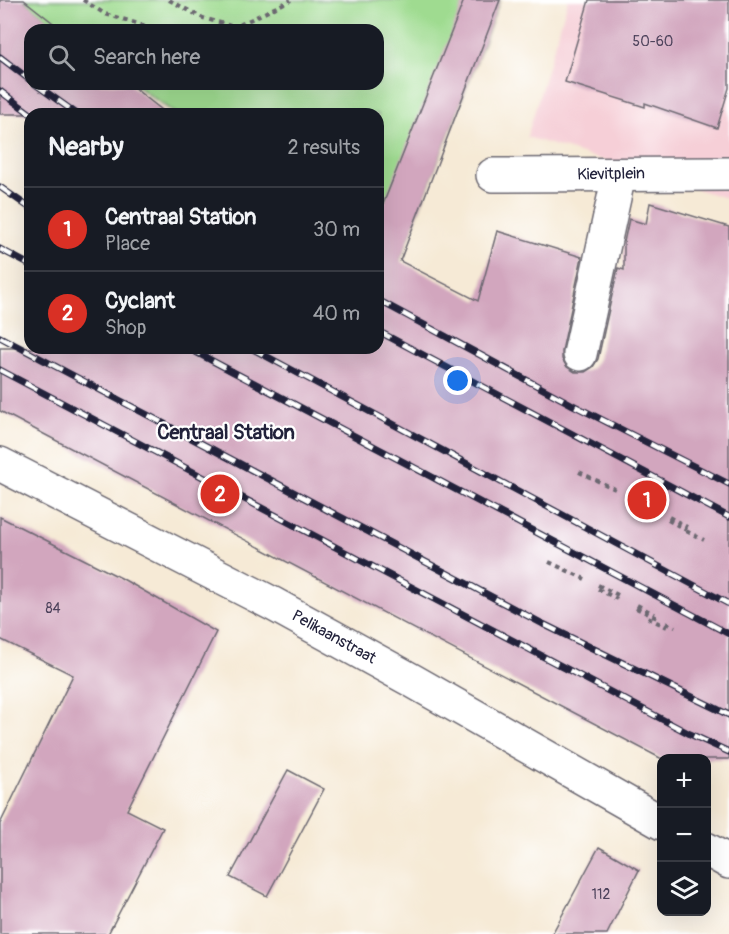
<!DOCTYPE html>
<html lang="en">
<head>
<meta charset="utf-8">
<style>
	:root { --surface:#171b24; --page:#20242c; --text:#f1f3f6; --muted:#9ea1a6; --line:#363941; --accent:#d93025 }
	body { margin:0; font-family:Pangolin,sans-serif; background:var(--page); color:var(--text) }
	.controls { position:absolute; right:18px; bottom:18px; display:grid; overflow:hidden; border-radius:12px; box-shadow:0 6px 24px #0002 }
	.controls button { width:54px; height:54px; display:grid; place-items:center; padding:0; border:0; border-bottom:2px solid var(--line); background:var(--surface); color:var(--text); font:30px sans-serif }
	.you { position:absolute; left:458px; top:381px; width:21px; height:21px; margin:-15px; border:4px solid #fff; border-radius:50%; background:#1a73e8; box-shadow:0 0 0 9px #1a73e833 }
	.badge { display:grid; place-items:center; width:39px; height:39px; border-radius:50%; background:var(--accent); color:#fff; font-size:20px; font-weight:700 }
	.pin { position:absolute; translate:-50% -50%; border:3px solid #fff; box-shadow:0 2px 6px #0006 }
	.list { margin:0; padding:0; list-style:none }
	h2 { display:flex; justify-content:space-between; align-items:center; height:78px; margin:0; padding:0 24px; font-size:26px }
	h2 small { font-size:20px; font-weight:400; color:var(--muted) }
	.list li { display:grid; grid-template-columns:39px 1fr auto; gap:18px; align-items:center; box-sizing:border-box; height:84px; padding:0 24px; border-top:2px solid var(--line) }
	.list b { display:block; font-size:22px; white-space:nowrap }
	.list p { margin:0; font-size:20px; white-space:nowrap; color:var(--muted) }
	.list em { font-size:20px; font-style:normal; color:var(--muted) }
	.icon { flex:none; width:33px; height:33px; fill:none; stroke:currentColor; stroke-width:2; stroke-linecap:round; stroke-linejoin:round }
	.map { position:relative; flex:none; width:729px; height:934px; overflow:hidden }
	.search { position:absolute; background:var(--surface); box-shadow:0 6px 24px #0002; left:24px; top:24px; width:360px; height:66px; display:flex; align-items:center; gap:15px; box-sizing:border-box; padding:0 21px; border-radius:18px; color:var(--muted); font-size:22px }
	.panel { position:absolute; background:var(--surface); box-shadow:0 6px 24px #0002; left:24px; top:108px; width:360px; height:246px; border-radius:18px }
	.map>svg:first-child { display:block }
</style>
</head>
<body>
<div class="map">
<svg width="729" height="934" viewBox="0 0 729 934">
	<rect width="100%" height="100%" fill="#fff"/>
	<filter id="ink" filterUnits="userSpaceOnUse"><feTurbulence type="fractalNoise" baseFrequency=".0167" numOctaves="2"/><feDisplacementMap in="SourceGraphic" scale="12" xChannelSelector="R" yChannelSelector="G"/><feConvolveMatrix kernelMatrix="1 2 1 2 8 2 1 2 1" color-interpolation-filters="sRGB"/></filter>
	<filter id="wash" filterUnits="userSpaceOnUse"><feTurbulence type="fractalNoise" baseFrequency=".008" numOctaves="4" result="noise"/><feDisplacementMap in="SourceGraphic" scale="24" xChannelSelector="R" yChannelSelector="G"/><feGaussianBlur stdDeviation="1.35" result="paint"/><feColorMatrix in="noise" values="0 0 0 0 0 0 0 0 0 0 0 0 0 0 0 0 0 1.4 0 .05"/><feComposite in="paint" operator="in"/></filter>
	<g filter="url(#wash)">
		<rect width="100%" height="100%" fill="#f6ead6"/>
		<path fill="#f6cfd7" d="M568,0H729V199L527,137Z"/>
		<path fill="#9fdb90" stroke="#607e66" stroke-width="1.5" d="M24,0H500L400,260L378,247V114H176L134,84H378V30H61Z"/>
		<g id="blocks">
			<g fill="#d2a6be">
				<path d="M0,0H24L62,30H30V84H129L167,114H0Z"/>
				<path d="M464,0H500L400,261L478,301L497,231L582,257L562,351V359L567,367L575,372H585L593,367L598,359L618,268L624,270V242L629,219L646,224L650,203L729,227V759H662L0,411V348H378V217Z"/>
				<path d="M589,0H729V88L717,128L645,103V107L565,82Z"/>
				<path d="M0,517L121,578L216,632L127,810L163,828L108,934H0V824L73,675L0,639Z"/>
				<path d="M288,770L324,789L267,896L230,877Z"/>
				<path d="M599,847L639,870L607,934H552Z"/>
			</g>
		</g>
	</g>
	<g filter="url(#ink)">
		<use href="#blocks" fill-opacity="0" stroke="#6c6871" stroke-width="1.5"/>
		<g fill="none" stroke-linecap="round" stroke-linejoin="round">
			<g stroke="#6c6871" stroke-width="36">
				<g id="minor">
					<path d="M493,175L729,174"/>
					<path d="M580,354L619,175"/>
					<path d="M0,464L273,604L413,681L662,823"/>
					<path d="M706,849L729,862"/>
				</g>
			</g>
			<g stroke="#6c6871" stroke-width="4" stroke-dasharray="4.5 4.5" stroke-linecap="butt">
				<path d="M83,0L105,14L160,30"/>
				<path d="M169,0L203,18L235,27"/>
				<path d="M223,30L235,27L291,0"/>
				<path d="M579,472L615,489"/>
				<path d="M627,494L647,505"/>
				<path d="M627,498L646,508"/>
				<path d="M669,517L687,527"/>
				<path d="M668,520L686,530"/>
				<path d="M686,531L704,540"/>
				<path d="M549,562L585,579"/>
				<path d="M598,585L618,595"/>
				<path d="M598,589L617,599"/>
				<path d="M637,605L654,614"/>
				<path d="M636,608L657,618"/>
				<path d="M648,618L667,627"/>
				<path d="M666,623L675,627"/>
			</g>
			<use href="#minor" stroke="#fff" stroke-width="33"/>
			<g stroke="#22223b" stroke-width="7">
				<g id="rail">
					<path d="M0,57L30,80"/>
					<path d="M35,84L77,114"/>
					<path d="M0,91L31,114"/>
					<path d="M0,187L30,208"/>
					<path d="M0,249L30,265"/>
					<path d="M378,300L573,405L729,484"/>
					<path d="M378,331L729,517"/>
					<path d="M0,337L543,624L729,715"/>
					<path d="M188,348L729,634"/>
					<path d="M251,348L729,604"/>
					<path d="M0,370L690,734L729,752"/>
				</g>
			</g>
			<use href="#rail" stroke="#fff" stroke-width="4.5" stroke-dasharray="14" stroke-linecap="butt"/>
		</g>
	</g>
	<g text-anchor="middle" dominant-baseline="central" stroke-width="4.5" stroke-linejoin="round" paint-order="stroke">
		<g font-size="14" fill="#4e435c">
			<text x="653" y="41">50-60</text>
			<text x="53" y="608">84</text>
			<text x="601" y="894">112</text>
		</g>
		<g font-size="16" fill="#22223b" stroke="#fff">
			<text transform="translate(611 174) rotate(-1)">Kievitplein</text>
			<text transform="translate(334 637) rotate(29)">Pelikaanstraat</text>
		</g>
		<g font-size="20" font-weight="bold" fill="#22223b" stroke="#fff">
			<text x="226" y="432">Centraal Station</text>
		</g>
	</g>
</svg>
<div class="controls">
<button>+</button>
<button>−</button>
<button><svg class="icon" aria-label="layers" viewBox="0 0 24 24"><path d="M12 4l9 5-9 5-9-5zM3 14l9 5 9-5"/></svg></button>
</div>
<div class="you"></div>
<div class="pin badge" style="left:647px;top:500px">1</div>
<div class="pin badge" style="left:220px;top:494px">2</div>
<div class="search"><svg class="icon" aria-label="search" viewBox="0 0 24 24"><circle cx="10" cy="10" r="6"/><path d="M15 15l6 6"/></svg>Search here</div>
<section class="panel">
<h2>Nearby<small>2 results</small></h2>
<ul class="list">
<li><span class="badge">1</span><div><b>Centraal Station</b><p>Place</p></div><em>30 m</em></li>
<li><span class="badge">2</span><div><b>Cyclant</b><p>Shop</p></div><em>40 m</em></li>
</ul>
</section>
</div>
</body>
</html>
